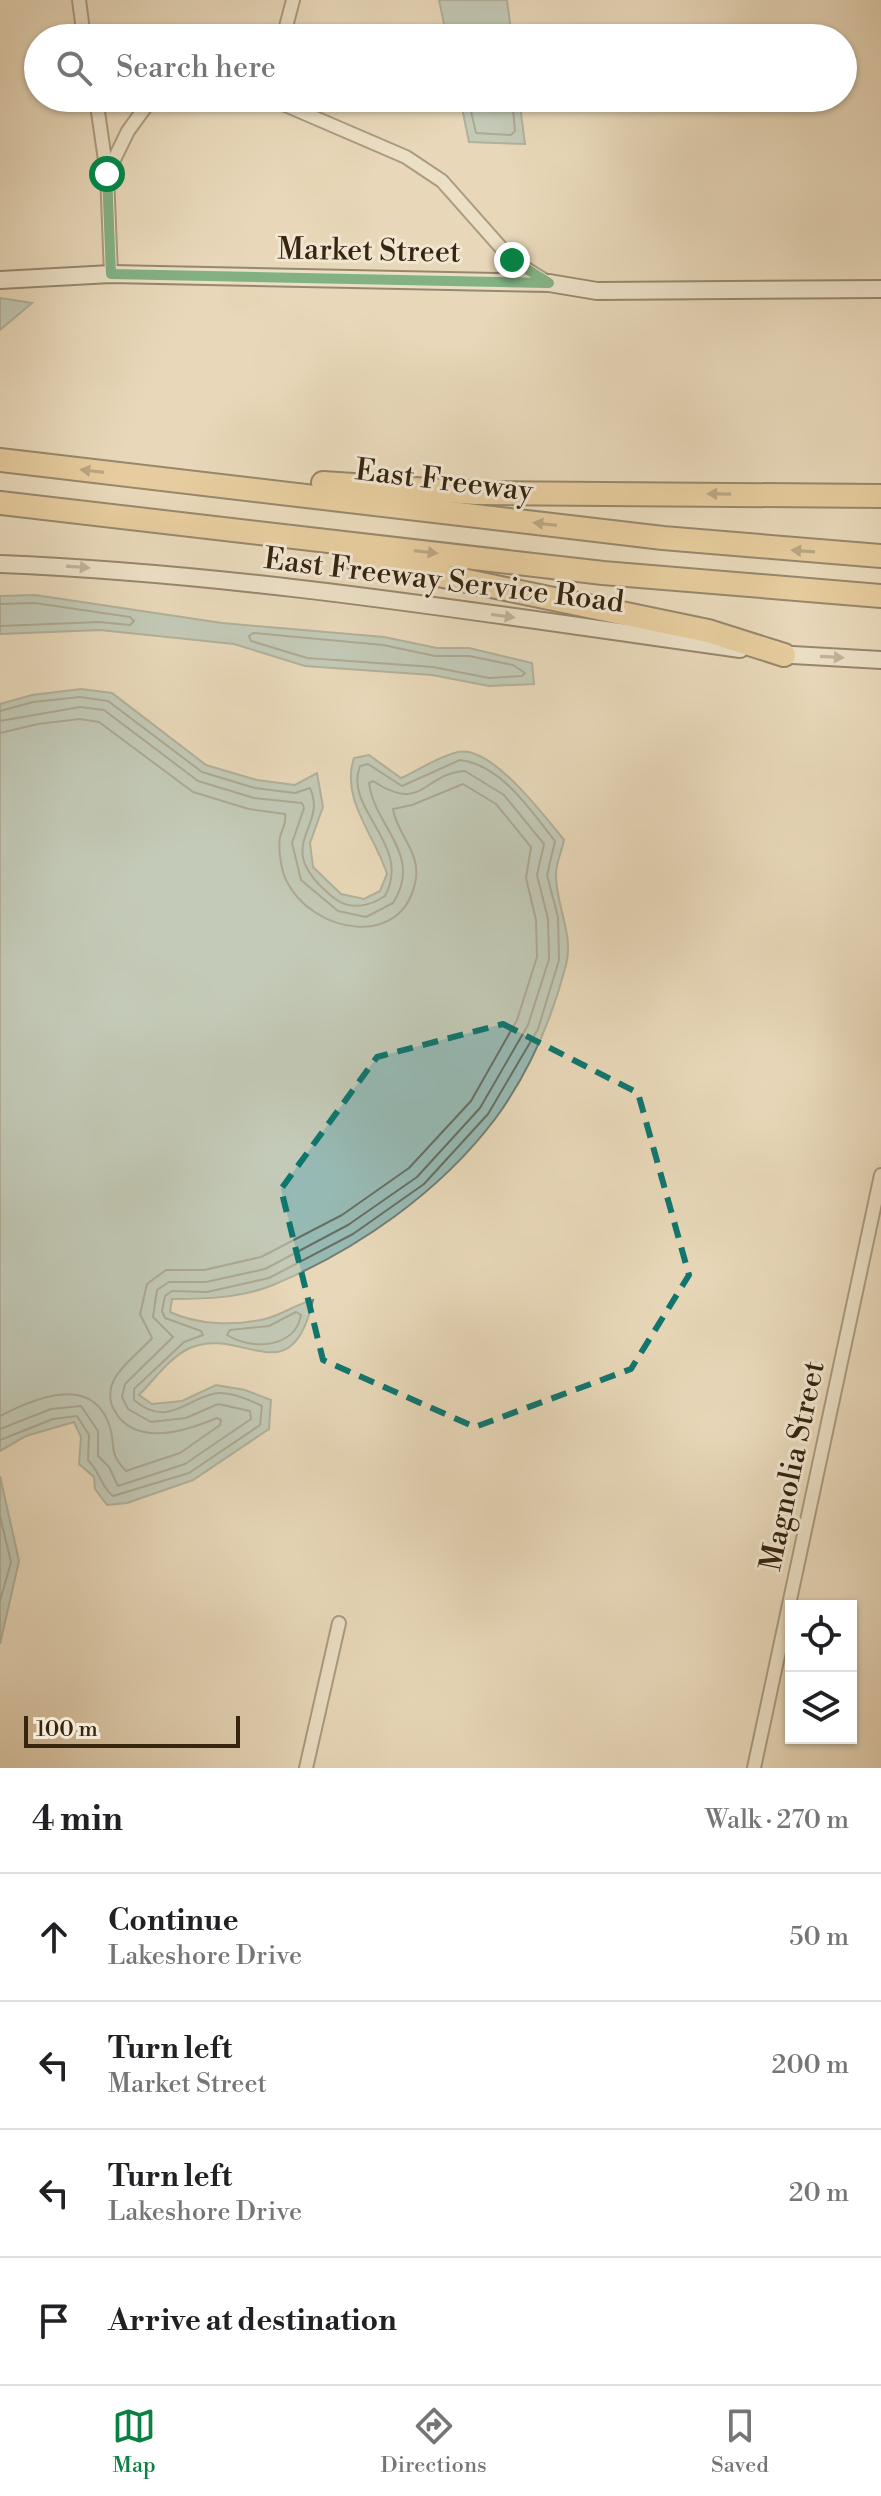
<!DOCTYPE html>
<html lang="en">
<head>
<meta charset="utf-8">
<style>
	:root { --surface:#fff; --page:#f6f6f6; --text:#202124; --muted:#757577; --line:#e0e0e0; --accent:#0b8043 }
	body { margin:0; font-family:"Libre Bodoni",serif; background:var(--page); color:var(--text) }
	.controls { position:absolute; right:24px; bottom:24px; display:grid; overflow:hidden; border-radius:0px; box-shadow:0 2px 6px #0004 }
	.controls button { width:72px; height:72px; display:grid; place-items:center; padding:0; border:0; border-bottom:2px solid var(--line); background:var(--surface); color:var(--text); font:40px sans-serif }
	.scale { position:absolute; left:24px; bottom:20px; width:216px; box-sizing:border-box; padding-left:8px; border:4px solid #372510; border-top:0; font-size:22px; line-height:28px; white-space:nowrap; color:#372510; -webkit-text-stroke:6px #f0e6d2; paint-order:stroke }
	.stop { position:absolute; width:24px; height:24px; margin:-18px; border:6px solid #0b8043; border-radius:50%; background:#fff }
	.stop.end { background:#0b8043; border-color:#fff; box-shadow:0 2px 8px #0008 }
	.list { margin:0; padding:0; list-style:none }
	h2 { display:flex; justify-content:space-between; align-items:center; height:104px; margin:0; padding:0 32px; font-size:34px }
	h2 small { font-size:26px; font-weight:400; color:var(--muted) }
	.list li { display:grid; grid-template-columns:52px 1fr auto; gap:24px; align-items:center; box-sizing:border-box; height:128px; padding:0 32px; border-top:2px solid var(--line) }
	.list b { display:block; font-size:30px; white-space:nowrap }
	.list p { margin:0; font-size:26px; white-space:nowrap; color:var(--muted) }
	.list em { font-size:26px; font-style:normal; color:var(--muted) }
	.icon { flex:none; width:44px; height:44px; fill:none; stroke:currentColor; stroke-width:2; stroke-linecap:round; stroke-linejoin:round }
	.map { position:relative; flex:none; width:881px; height:1768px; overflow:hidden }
	.search { position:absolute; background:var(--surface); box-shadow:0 2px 6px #0004; left:24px; right:24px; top:24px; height:88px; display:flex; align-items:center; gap:20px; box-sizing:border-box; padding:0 28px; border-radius:44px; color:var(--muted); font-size:30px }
	.sheet { height:616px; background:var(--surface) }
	nav { display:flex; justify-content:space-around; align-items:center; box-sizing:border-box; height:112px; border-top:2px solid var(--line); background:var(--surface); font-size:22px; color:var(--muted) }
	nav a { display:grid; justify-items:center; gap:4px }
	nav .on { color:var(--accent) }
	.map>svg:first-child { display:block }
</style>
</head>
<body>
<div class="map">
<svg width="881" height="1768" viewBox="0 0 881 1768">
	<rect width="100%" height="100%" fill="#e8d8b9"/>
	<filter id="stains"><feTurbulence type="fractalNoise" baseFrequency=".0025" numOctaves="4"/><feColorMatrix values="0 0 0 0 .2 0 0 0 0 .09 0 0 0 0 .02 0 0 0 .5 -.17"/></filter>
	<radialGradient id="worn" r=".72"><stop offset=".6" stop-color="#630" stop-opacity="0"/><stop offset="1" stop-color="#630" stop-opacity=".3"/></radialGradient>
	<g fill="#97b9b3" stroke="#717e72" stroke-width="2">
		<path d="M439,0H507L512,38H447Z"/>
		<path d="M460,98H519L525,144L469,142Z"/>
		<path d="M0,298L32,303L0,330Z"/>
		<path d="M35,595L222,623L384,637L437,648H469L532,663L534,684L489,686L432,675L305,666L234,644L100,630L0,634V596Z"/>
		<path d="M81,689L112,693L206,765L257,780L295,785L317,773L323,807L310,843L313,867L341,894L364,899L380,891L387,874C375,835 340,799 354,758L369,755L401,778C419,770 439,756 458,752C491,744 546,818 564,840C562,851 555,865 556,876C556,906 574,934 566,965C552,1019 528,1074 495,1119C440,1192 357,1250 273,1285C242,1298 205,1299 172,1299L170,1312C198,1325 234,1326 265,1319C282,1315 296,1304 313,1300C291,1397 242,1325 190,1348C170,1357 154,1380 139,1395L152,1404L182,1401L216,1385L245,1390L271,1400L269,1429L193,1480L127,1503L107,1505L95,1489L94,1477L79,1464L81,1437L74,1422L26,1436L0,1451V704L32,695Z"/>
		<path d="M0,1476L19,1561L0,1644Z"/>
	</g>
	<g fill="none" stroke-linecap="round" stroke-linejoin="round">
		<g stroke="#676f62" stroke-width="2">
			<path d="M468,98L476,133L511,135L515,131L512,98"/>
			<path d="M0,604L35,603L130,617L134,621L130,625L99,622L0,626"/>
			<path d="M253,633L383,645L435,656H469L513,665L525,673L522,676L489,678L433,667L307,658L251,641L249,636Z"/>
			<path d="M0,711L33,702L80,697L108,701L202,772L255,788L295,793L310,788C329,830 268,845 334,898C350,911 370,906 385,896C413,844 343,810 360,766L368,764L402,786L460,760C502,765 531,811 555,841L547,875L558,917L559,960L538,1029L488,1114L424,1184L353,1234L269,1278L207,1292L172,1291L165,1296L162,1311L165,1318L201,1331L203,1335L184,1342L134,1389V1400C169,1430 188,1396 218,1393C233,1392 250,1400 262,1406L260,1425L189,1473L113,1496C101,1487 102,1475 88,1460L89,1435L77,1416L53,1419L0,1440"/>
			<path d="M0,721L80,707L104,710L198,781L254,798L302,803L304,808L292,843L301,880L338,911L366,917L393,903C424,855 374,826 369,783L373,781C423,814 422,774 465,771L504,795L544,844L537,875L548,919L549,959L528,1025L480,1108L417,1177L348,1225L265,1269L206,1282H169L157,1290L153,1317L173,1337L125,1384L122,1397L128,1409L151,1422L186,1418L218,1404L250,1411L251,1419L185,1464L118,1486L109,1467L98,1456V1431L81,1406L51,1409L0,1429"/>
			<path d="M0,733L38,724L80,719L99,722L193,792L249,809L285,814C287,823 282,829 280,837C278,849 281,869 286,880C312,934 405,951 416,878C420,852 396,832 393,809L412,805L463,784L496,804L531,847L526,878L536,920L537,957L517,1020L471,1101L409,1168L342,1215L261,1257L204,1270H166L147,1284L140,1314L152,1338C141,1351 121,1365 114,1380C109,1389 109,1401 114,1410C135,1448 186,1431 217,1418L221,1420L220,1425L180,1453L126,1471C108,1452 116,1448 110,1427C93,1374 37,1397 0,1416"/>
			<path d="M296,1312L301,1315C295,1349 251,1350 227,1335L230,1330L269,1326Z"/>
			<path d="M0,1516L11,1562L0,1601"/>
		</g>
		<g stroke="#63523a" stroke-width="16">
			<g id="street">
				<path d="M79,0L84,38"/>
				<path d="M283,38L293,0"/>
				<path d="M96,98L107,174"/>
				<path d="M269,98L406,157L442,181L512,260L549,283"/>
				<path d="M111,274L107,174L128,131L152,98"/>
				<path d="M306,1768L339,1623"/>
				<path d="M754,1768L881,1175"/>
			</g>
		</g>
		<g stroke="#372510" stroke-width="20">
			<g id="secondary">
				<path d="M0,280L111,274L549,283L597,291L881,289"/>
				<path d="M0,564C248,574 494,615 740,649"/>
				<path d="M775,654L881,660"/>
			</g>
		</g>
		<g stroke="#372510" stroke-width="26">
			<g id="highway">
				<path d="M0,460L663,538L881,556"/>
				<path d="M323,483L476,493L881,496"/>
				<path d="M0,503L603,573L881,596"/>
				<path d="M347,556L708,631L784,655"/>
			</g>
		</g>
		<use href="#street" stroke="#f0e6d2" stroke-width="12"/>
		<use href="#secondary" stroke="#f0e6d2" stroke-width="16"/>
		<use href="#highway" stroke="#e4bc7c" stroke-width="22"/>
	</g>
	<defs><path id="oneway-solid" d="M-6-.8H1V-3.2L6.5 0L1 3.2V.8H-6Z" transform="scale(2)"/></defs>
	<g fill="#856941">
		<use href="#oneway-solid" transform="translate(92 471) rotate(-173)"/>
		<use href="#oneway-solid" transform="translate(719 494) rotate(-179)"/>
		<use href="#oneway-solid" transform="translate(545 524) rotate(-173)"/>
		<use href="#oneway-solid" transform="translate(803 551) rotate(-176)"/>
		<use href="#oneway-solid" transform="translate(426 552) rotate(7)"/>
	</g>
	<g fill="#948671">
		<use href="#oneway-solid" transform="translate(78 567) rotate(4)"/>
		<use href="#oneway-solid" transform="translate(503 616) rotate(8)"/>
		<use href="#oneway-solid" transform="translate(832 657) rotate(3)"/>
	</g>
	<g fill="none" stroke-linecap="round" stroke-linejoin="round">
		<path stroke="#0b8043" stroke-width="10" d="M107,174L111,274L549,283L512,260"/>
	</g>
	<path d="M0 0H881V1768H0ZM503,1024L638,1093L689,1275L631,1369L475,1427L323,1360L281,1189L377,1057Z" fill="#e8d8b9" fill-opacity=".55" fill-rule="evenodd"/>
	<path fill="none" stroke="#0f766e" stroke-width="6" stroke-dasharray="16 10" stroke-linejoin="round" d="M503,1024L638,1093L689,1275L631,1369L475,1427L323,1360L281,1189L377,1057Z"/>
	<g text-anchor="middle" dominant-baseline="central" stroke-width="6" stroke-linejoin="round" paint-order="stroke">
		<g font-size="30" fill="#372510" stroke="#f0e6d2">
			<text transform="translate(369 251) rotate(1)">Market Street</text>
			<text transform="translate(444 481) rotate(7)">East Freeway</text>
			<text transform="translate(444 581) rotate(7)">East Freeway Service Road</text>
			<text transform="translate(793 1466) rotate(-78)">Magnolia Street</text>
		</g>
	</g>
	<rect width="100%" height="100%" filter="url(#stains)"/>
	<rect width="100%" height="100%" fill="url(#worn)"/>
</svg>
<div class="controls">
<button><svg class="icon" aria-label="locate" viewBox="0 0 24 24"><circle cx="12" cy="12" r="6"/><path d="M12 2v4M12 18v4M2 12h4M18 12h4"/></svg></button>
<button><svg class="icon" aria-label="layers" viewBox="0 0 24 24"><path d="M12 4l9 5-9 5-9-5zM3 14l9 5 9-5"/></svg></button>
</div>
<div class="scale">100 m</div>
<div class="stop" style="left:107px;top:174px"></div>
<div class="stop end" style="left:512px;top:260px"></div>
<div class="search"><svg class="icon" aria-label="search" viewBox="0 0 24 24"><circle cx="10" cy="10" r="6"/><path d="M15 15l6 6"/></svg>Search here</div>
</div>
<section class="sheet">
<h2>4 min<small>Walk · 270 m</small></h2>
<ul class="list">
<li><svg class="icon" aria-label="ahead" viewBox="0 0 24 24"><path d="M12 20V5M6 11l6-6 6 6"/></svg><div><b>Continue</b><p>Lakeshore Drive</p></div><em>50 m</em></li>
<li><svg class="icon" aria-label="left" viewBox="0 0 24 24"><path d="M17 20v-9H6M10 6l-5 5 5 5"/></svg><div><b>Turn left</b><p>Market Street</p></div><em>200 m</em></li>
<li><svg class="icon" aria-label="left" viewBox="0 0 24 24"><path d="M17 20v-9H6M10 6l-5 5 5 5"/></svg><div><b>Turn left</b><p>Lakeshore Drive</p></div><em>20 m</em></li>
<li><svg class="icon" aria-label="arrive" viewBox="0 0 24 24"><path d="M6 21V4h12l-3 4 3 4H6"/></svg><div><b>Arrive at destination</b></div></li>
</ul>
</section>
<nav>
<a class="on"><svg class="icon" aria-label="map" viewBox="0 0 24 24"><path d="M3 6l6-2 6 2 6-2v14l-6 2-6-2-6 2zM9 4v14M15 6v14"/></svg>Map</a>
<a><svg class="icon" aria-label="directions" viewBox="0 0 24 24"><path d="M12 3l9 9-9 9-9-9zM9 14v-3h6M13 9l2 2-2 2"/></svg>Directions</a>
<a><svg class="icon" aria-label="saved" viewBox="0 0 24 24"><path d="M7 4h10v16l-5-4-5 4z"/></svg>Saved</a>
</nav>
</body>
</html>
